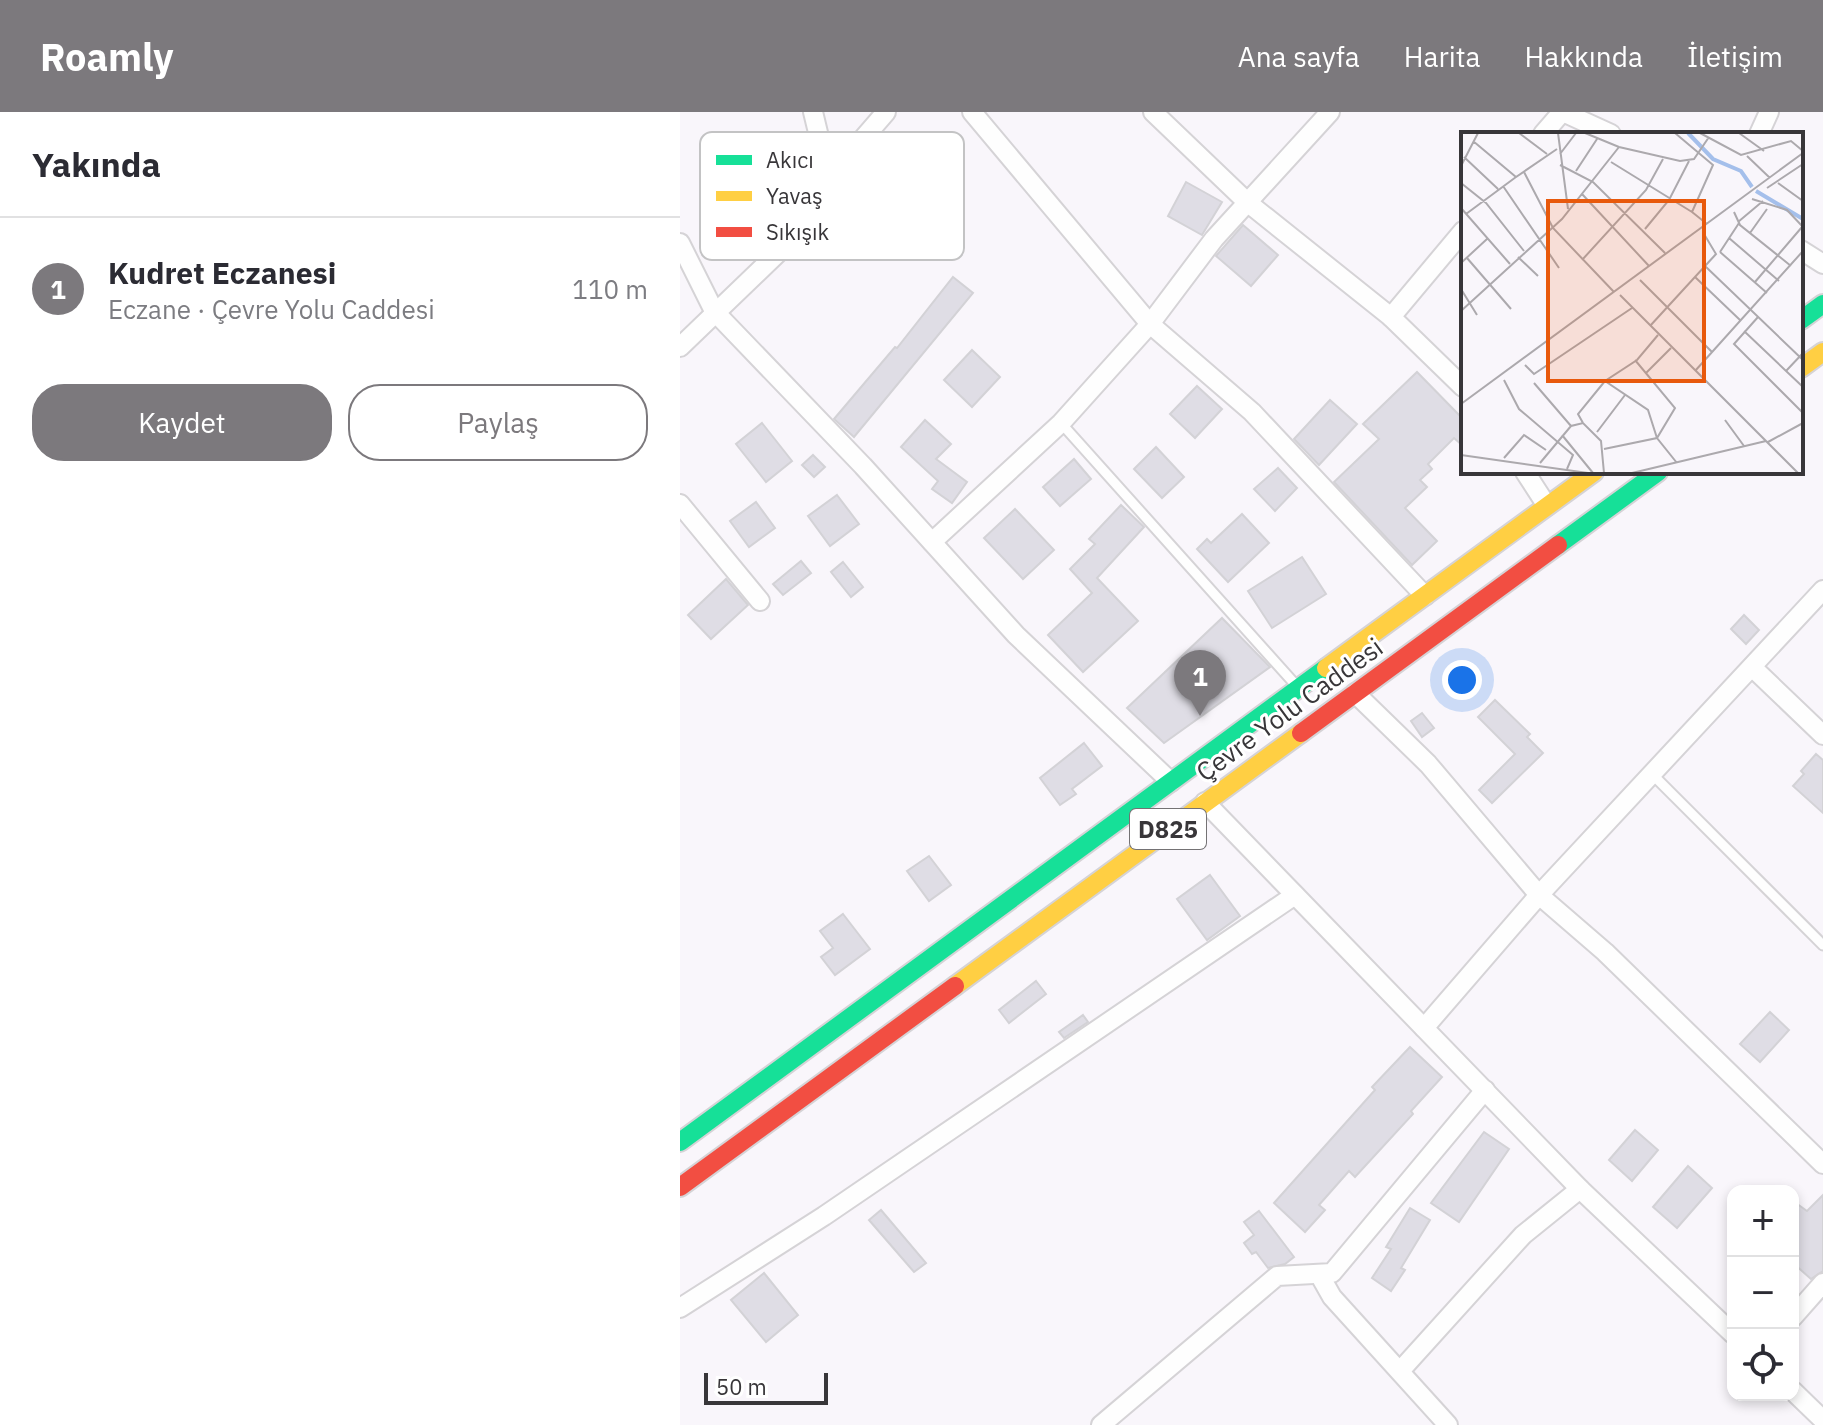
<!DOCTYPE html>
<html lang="tr">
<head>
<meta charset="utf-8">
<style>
	:root { --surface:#fff; --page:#f2f2f3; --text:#2b2b33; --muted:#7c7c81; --line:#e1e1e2; --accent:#7c797d }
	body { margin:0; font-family:"IBM Plex Sans",sans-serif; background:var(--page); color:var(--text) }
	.controls { position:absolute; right:24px; bottom:24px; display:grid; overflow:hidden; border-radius:16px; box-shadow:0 4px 12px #0003 }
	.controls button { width:72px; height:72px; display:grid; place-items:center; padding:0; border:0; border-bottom:2px solid var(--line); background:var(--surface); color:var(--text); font:40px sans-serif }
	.scale { position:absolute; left:24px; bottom:20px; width:124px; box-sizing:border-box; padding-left:8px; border:4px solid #383639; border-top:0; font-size:22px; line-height:28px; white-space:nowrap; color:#383639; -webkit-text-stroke:6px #fff; paint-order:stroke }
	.you { position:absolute; left:782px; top:568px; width:28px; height:28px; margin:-20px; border:6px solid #fff; border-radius:50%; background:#1a73e8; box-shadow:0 0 0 12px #1a73e833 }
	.badge { display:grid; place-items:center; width:52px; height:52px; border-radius:50%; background:var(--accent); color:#fff; font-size:26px; font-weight:700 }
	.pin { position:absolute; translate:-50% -66px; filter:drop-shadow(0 2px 4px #0008) }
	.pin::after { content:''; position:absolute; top:42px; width:28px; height:24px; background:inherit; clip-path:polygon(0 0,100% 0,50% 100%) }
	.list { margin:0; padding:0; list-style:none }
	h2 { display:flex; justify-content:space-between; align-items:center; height:104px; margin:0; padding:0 32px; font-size:34px }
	h2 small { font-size:26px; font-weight:400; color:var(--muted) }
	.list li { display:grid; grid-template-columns:52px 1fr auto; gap:24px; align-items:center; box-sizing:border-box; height:144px; padding:0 32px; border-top:2px solid var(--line) }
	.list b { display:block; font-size:30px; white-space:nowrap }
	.list p { margin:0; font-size:26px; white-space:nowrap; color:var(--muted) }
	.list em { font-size:26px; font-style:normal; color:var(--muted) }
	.actions { display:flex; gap:16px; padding:24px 32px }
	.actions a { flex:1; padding:18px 0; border:2px solid var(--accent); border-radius:32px; text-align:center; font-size:28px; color:var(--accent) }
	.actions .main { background:var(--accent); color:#fff }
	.icon { flex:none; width:44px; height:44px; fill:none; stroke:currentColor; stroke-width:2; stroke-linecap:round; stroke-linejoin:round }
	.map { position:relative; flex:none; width:1143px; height:1313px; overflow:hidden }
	header { display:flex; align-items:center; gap:48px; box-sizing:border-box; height:112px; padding:0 40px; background:var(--accent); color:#fff }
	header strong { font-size:38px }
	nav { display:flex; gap:44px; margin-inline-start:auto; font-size:28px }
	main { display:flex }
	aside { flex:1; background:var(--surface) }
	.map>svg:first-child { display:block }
</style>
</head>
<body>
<header>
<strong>Roamly</strong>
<nav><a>Ana sayfa</a><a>Harita</a><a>Hakkında</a><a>İletişim</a></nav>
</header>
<main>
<aside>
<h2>Yakında<small></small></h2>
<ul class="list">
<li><span class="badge">1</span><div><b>Kudret Eczanesi</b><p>Eczane · Çevre Yolu Caddesi</p></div><em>110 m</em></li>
</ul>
<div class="actions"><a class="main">Kaydet</a><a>Paylaş</a></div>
</aside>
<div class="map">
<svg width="1143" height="1313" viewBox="0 0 1143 1313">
	<rect width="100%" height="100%" fill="#f9f6fb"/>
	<g fill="#dfdde5" stroke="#d3d2d6" stroke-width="2">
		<path d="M506,70L542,90L522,123L488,104Z"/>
		<path d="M563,113L598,143L571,174L536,144Z"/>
		<path d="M273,165L293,181L174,325L154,307L215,235L217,236Z"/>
		<path d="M292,238L320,265L292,295L264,268Z"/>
		<path d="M737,260L783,307V334L774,326L748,352L752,357L740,368L747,375L725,396L757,429L732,453L654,370L699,327L683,312Z"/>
		<path d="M517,274L542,297L515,326L490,302Z"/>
		<path d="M650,288L677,312L639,353L614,327Z"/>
		<path d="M245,308L271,332L256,347L287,370L272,391L252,377L258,369L221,335Z"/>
		<path d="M82,311L112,349L86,370L56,332Z"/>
		<path d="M476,335L504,365L482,386L454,357Z"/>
		<path d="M133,343L145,355L134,365L122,353Z"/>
		<path d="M394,347L411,367L380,394L363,375Z"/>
		<path d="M598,356L617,376L595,399L574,377Z"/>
		<path d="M157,383L179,412L150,434L128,404Z"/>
		<path d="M76,390L95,416L69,435L50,409Z"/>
		<path d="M441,393L464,415L417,466L458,509L403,560L368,523L412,481L390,457L415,432L409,427Z"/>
		<path d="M335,397L374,438L343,467L304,426Z"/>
		<path d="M562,402L589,431L548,470L517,437L527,427L531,431Z"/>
		<path d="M622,445L646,482L592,516L568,479Z"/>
		<path d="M121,449L131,461L103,483L93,472Z"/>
		<path d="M163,450L183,475L171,485L151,460Z"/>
		<path d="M46,467L68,493L31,527L8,503Z"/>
		<path d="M1064,503L1079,518L1066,532L1051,517Z"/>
		<path d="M542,506L590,555L484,631L447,596Z"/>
		<path d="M815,588L850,622L847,625L863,641L812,691L799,678L835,642L798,605Z"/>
		<path d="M742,601L754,616L742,625L731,609Z"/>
		<path d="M404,631L422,654L392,677L396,682L380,693L360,666Z"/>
		<path d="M1136,642L1143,648V701L1113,674L1124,662L1121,659Z"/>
		<path d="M249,744L271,773L249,789L227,759Z"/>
		<path d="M530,763L560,804L527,828L497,787Z"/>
		<path d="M163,802L190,837L155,863L141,845L153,836L140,819Z"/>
		<path d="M356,869L366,882L329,911L319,898Z"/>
		<path d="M1090,900L1109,918L1080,950L1060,932Z"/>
		<path d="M403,903L408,910L384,926L379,920Z"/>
		<path d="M730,935L762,965L731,999L733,1002L675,1065L669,1059L639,1093L645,1098L625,1120L594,1091L695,978L692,975Z"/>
		<path d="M955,1018L978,1038L952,1069L929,1048Z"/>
		<path d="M804,1020L829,1037L779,1110L751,1091Z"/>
		<path d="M1008,1054L1032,1076L997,1116L973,1095Z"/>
		<path d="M1143,1083V1159L1131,1167L1113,1151V1089L1127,1099Z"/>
		<path d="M730,1096L750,1108L721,1156L725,1158L711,1179L692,1166L711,1137L706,1135Z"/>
		<path d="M201,1098L246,1151L234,1160L189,1108Z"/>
		<path d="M579,1099L614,1145L605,1152L588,1156L576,1140L572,1142L564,1131L574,1123L564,1110Z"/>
		<path d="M84,1161L118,1203L86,1230L51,1188Z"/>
	</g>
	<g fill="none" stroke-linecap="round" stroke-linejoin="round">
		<g stroke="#d5d3d6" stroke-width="13">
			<g id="lane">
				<path d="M381,311L614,571"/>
				<path d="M972,662L1143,833"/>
			</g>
		</g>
		<g stroke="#d5d3d6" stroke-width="22">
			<g id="street">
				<path d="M133,0L149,66"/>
				<path d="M292,0L470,212L572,300L745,484"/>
				<path d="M473,0L567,90L711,205L783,275"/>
				<path d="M883,0L931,22"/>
				<path d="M863,22L882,0"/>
				<path d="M1079,22L1089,0"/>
				<path d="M0,131L34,199L183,354L336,523L491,670"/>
				<path d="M1121,138L1143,152"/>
				<path d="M711,205L783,119"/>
				<path d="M0,235L104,135L149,66L206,0"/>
				<path d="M845,360L867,394"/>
				<path d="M0,392L80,489"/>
				<path d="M252,430L381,311L470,212L534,127L650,0"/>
				<path d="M1072,555L1143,623"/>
				<path d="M675,581L748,652L859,783L925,840L1143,1052"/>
				<path d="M525,690L900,1077L1053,1222"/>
				<path d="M744,916L859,783L1143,478"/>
				<path d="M639,1162L652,1185L768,1313"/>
				<path d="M0,1196L144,1104L615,783"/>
				<path d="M1113,1205L1143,1171"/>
				<path d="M720,1259L843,1123L900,1077"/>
				<path d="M1113,1279L1143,1308"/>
				<path d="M421,1313L597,1164L652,1161L805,978"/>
			</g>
		</g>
		<g stroke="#d5d3d6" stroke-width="22">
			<g id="fast">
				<path d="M1121,208L1143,192"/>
				<path d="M878,433L978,360"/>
				<path d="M0,1030L646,556"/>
			</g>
		</g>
		<g stroke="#d5d3d6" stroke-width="22">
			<g id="slow">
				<path d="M1121,256L1143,240"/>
				<path d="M646,556L914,360"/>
				<path d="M275,874L621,621"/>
			</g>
		</g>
		<g stroke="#d5d3d6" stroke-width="22">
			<g id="jam">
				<path d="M621,621L878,433"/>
				<path d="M0,1075L275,874"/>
			</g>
		</g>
		<use href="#lane" stroke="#fefefe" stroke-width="9"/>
		<use href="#street" stroke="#fefefe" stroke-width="18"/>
		<use href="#fast" stroke="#16e098" stroke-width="18"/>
		<use href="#slow" stroke="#ffcf43" stroke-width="18"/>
		<use href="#jam" stroke="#f24e42" stroke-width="18"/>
	</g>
	<g text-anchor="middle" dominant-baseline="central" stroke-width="6" stroke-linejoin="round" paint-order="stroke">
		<rect fill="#fff" stroke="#747274" stroke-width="2" x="450" y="697" width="76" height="40" rx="6"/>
		<g font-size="24" font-weight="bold" fill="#383639">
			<text x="488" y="717">D825</text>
		</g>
		<g font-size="26" fill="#383639" stroke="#fff">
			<text transform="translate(609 597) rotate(-36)">Çevre Yolu Caddesi</text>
		</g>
	</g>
	<g transform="translate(781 20)">
		<rect width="342" height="342" fill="#f9f6fb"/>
		<path fill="none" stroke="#a4bfeb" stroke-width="4" d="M227,1L252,27L280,39L291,55M295,59L342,87"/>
		<path fill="none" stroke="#aca9ad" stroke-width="2" d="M58,1L86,22M97,1L107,77M124,1L158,15L219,29L233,27L248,5M214,1L252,33L231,80L246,92M239,1L280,23L330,9L342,19M278,1L303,19M12,9L55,45L96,17M99,22L115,1M286,24L309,46M3,25L37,57M150,30L231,80M99,33L132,50L204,121M0,34L17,1M115,39L136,7M63,40L92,96L153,160M0,51L25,71L63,119M317,51L342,69M42,54L98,136M306,56L342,32M121,62L188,134M291,67L326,78L342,95M0,76L49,132M273,80L279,93L330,134M5,82L55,45M277,90L302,69M184,97L208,68L228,29M289,101L306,77M268,106L318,149M259,120L306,161M259,120L278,91M57,125L77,144M6,126L50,177M121,128L185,58L202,27M0,131L26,107M244,134L342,228M234,145L279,188M179,148L251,220M294,150L341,95M0,157L16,183M159,163L337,341M0,179L101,87L158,15M297,185L273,212L342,281M189,194L255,122L243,102M283,199L342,255M197,203L176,228L144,249L187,278L196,306L216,331M64,233L73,242L171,176M234,239L342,119M325,239L342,221M185,241L210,216M43,248L58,277L112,323L106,337M73,251L110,294M0,272L342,21M264,288L283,314M122,291L117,282L144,249M136,300L164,263M101,303L132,341M307,310L342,291M143,317L196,306L214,276L174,228M0,323L127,341M43,326L63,303L85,318M79,331L110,294L122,291L140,309L143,341M171,341L305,309"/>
		<path fill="#e8590c" fill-opacity="0.15" stroke="#e8590c" stroke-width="4" d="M87,69H243V249H87Z"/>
		<rect width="342" height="342" fill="none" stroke="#383639" stroke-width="4"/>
	</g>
	<rect x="20" y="20" width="264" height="128" rx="12" fill="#fff" stroke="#c3c3c4" stroke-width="2"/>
	<rect x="36" y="43" width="36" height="10" fill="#16e098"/>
	<rect x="36" y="79" width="36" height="10" fill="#ffcf43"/>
	<rect x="36" y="115" width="36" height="10" fill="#f24e42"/>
	<g font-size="22" fill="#383639">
		<text x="86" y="56">Akıcı</text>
		<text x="86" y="92">Yavaş</text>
		<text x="86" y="128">Sıkışık</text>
	</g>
</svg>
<div class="controls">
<button>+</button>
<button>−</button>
<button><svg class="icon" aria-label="locate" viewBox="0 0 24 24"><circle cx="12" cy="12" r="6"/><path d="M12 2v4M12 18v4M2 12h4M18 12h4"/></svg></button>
</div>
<div class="scale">50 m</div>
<div class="you"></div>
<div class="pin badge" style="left:520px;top:604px">1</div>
</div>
</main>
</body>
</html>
